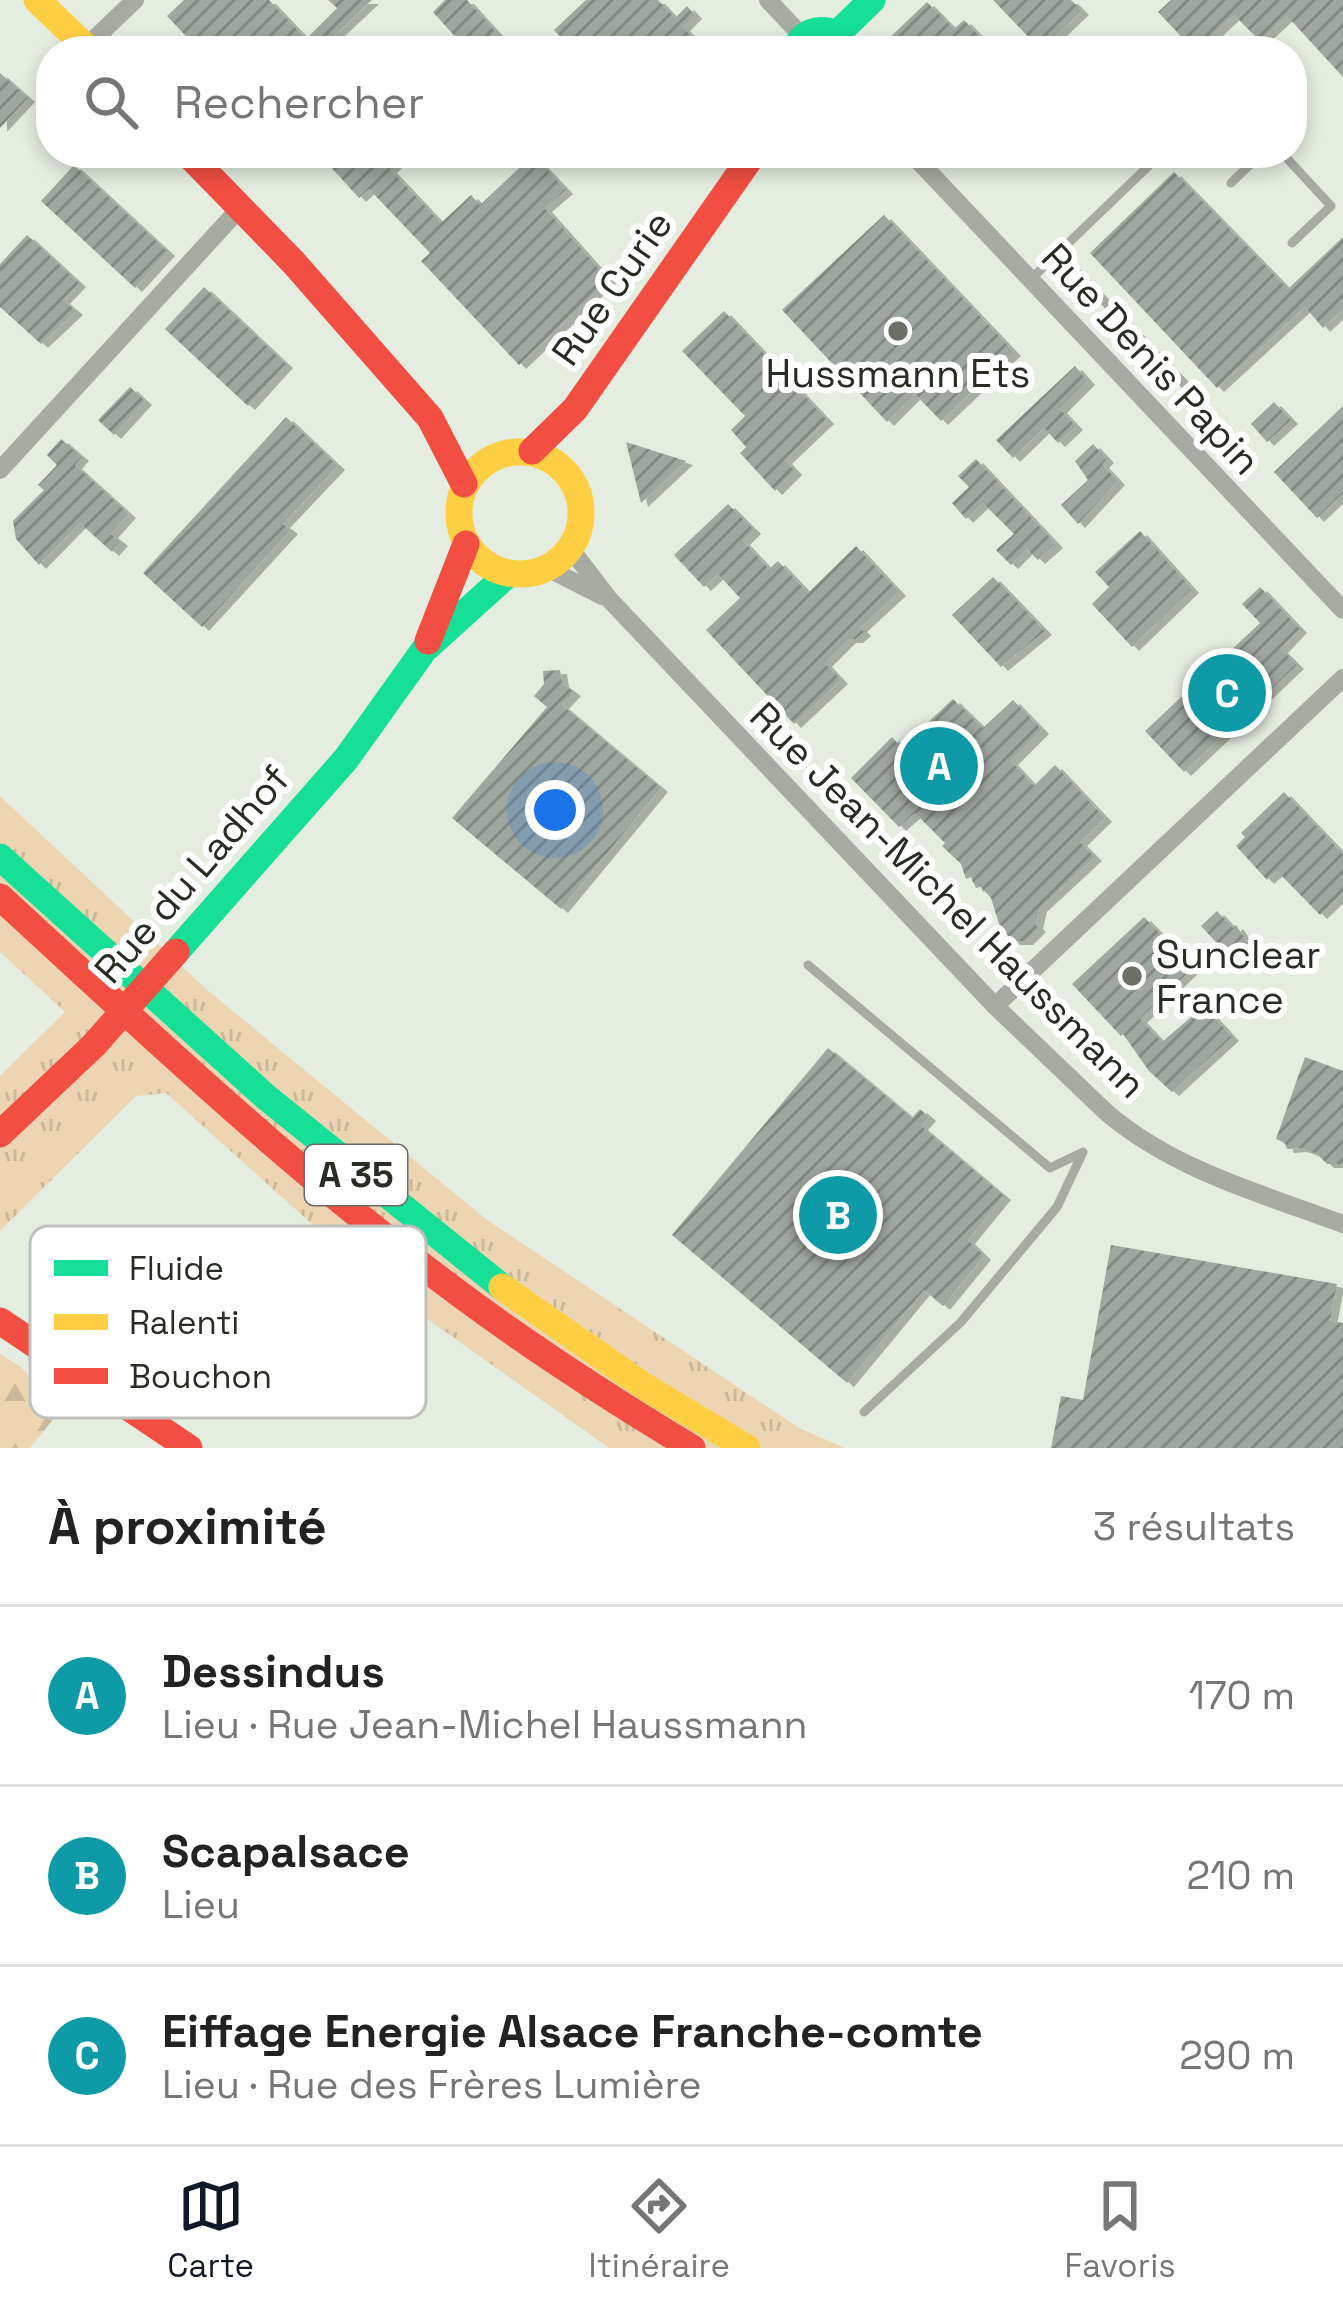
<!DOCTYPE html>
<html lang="fr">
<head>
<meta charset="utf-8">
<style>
	:root { --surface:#fff; --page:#f6f6f6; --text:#222; --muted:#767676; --line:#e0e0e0; --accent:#111827 }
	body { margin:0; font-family:"Space Grotesk",sans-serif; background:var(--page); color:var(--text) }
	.you { position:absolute; left:555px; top:810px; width:42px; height:42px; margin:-30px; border:9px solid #fff; border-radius:50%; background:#1a73e8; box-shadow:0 0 0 18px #1a73e833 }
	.badge { display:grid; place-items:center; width:78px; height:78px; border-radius:50%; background:var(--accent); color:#fff; font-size:39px; font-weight:700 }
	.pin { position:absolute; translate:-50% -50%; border:6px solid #fff; box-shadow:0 3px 12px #0006 }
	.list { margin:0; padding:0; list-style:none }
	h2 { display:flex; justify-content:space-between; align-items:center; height:156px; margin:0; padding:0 48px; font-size:51px }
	h2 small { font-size:39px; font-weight:400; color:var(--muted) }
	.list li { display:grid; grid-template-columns:78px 1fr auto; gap:36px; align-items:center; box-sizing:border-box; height:180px; padding:0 48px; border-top:3px solid var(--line) }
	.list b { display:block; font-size:45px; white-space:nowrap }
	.list p { margin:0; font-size:39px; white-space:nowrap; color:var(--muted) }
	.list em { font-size:39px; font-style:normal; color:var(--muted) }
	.icon { flex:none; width:66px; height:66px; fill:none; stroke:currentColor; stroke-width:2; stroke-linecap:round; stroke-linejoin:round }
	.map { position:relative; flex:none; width:1343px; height:1448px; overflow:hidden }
	.search { position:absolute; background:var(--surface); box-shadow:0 6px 18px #0003; left:36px; right:36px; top:36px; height:132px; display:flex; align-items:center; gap:30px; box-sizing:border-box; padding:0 42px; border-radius:48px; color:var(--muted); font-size:45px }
	.sheet { height:696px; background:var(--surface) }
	nav { display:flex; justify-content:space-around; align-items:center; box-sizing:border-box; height:168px; border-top:3px solid var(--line); background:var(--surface); font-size:33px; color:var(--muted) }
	nav a { display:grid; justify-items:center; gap:6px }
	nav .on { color:var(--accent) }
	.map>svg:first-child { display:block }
</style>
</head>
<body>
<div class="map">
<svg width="1343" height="1448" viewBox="0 0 1343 1448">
	<defs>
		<pattern id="grass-tufts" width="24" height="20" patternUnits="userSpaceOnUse" patternTransform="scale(3)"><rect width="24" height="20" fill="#edd5b4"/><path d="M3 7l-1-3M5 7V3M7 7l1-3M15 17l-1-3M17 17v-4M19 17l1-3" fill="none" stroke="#cbb79a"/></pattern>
		<pattern id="forest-firs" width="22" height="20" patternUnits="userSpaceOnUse" patternTransform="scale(3)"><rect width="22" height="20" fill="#edd5b4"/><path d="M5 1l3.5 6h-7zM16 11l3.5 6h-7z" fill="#cbb79a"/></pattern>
		<pattern id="building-hatch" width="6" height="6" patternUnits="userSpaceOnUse" patternTransform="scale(3)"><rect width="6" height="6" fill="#9fa8a0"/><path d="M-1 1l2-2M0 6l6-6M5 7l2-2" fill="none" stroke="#828982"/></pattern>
		<filter id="shadow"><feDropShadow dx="7" dy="4" stdDeviation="0" flood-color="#0004"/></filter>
	</defs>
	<rect width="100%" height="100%" fill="#e5ede0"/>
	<path fill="url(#grass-tufts)" d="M0,796L206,989L487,1220L799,1428L845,1448H609L381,1286L166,1093L136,1096L0,1231V1076L65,1012L0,952Z"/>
	<path fill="url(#forest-firs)" d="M0,1354L21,1367L59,1412L30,1448H0Z"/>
	<g fill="url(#building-hatch)" filter="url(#shadow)">
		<path d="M184,0H269L306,39L337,8L328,0H372L318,51H200L167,16Z"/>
		<path d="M445,0H467L496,32L476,51H468L433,12Z"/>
		<path d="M586,0H658L675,18L687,6L695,15L683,27L705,51H574L554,30Z"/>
		<path d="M993,0H1071L1082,11L1041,50Z"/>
		<path d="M1171,0H1343V77L1287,16L1260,41L1234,15L1195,51L1158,12Z"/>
		<path d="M927,2L954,29L964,20L994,51H893L885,42Z"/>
		<path d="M0,73L28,98L0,128Z"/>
		<path d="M318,153H406L390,169L441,223L471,195L480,205L533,155L566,190L545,208L609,280L519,365L421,261L430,253L369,189L359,198Z"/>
		<path d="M74,165L168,252L135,288L41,201Z"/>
		<path d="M1174,172L1288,289L1343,237V309L1323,328L1305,307L1217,388L1090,253Z"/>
		<path d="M884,215L1014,352L941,421L915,394L887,422L782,310Z"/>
		<path d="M27,235L79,283L63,300L76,311L41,344L0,307V264Z"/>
		<path d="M204,287L286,364L248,406L165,329Z"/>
		<path d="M724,311L827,420L785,460L795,471L775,491L740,453L746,447L731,430L745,416L682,351Z"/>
		<path d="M1075,366L1088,381L1060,409L1076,426L1058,443L1044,428L1013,458L996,440Z"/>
		<path d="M130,387L145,401L114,435L98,420Z"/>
		<path d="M1274,402L1291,420L1267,442L1251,424Z"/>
		<path d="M1343,406V493L1317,518L1274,472Z"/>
		<path d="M286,417L338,466L283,524L291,530L202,627L143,573Z"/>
		<path d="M61,439L82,457L75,465L129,514L111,534L121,542L112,552L80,523L39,565L16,539L13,521L44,490L38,485L57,465L47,455Z"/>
		<path d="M626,442L686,461L641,503Z"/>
		<path d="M1093,444L1107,459L1102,464L1118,481L1078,524L1061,505L1088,480L1075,461Z"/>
		<path d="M976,459L1056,544L1038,560L1027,549L1011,565L996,550L1014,534L983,503L966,519L952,503L969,487L958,476Z"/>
		<path d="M728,504L754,530L743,541L769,569L778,561L808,593L856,546L899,592L860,628L864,632L856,639H849L825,663L841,680L794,724L706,630L740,598L718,574L704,587L674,555Z"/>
		<path d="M1140,531L1192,589L1132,647L1092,604L1109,587L1095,572Z"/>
		<path d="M993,577L1045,631L1001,667L952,615Z"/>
		<path d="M1260,587L1300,629L1281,649L1297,665L1184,772L1145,731L1260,623L1242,604Z"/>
		<path d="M560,670L562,683L574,692L562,705L661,788L561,909L452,818L547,707L534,696L544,684L543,671Z"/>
		<path d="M953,699L983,728L1013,700L1042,730L1011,761L1034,786L1055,765L1105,818L1080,842L1095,857L1040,908L1036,925L1039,928L1026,941H1013L1000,927L991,898L981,887L976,888L971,877L966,879L961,864L942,846L945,843L915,813L899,827L851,778L892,737L898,744L906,737L908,741Z"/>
		<path d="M1284,792L1343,854V893L1320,915L1277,871L1267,880L1236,846L1245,837L1241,833Z"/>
		<path d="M1217,911L1233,928L1236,925L1250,946L1236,955L1230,948L1226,953L1201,926Z"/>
		<path d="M1144,917L1193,968L1140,1019L1162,1042L1204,1006L1232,1037L1172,1092L1149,1071L1123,1034L1121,1036L1072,984Z"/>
		<path d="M828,1048L912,1118L920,1109L929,1117L921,1126L1004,1196L968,1240L984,1256L943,1306L924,1290L847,1383L672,1235Z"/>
		<path d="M1305,1057L1343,1071V1164H1327L1317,1154L1300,1148L1287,1149L1285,1143L1276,1139Z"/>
		<path d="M1111,1245L1337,1284L1330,1321L1343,1323V1448H1051L1061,1396L1083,1400Z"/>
	</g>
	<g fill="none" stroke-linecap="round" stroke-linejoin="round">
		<g stroke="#a8aaa4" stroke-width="9">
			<path d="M1282,153L1331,206L1292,243"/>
			<path d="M1231,183L1262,153"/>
			<path d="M1058,253L1199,399"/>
			<path d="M1030,280L1162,153"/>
			<path d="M808,965L1050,1168L1083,1152L1057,1207L961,1322L864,1412"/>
		</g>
		<g stroke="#a8aaa4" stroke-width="18">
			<path d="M768,0L802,36"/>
			<path d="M86,47L135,0"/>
			<path d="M911,153L1343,610"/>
			<path d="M0,470L240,208"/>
			<path d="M570,548L609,599L995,1006L1107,1113C1174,1170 1262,1194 1343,1224"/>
			<path d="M547,568L602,596"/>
			<path d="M995,1006L1343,678"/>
		</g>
		<g stroke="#16e098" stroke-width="27">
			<path d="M837,34L872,0"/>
			<path d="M794,51C803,32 817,26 837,34L848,51"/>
			<path d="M0,857L266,1097L502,1287"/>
			<path d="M176,952L346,759L424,650L508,574"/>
		</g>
		<g stroke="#ffcf43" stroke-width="27">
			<path d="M37,0L90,51"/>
			<circle cx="520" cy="513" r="61"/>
			<path d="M502,1287L644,1386L747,1448"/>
		</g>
		<g stroke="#f24e42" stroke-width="27">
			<path d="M187,153L294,263L430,418L464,484"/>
			<path d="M532,451L575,409L754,153"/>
			<path d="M428,641L466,544"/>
			<path d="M0,897C163,1047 326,1201 508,1329C568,1371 629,1410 692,1448"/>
			<path d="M0,1134L94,1045"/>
			<path d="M0,1321L189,1448"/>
		</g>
		<path stroke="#f24e42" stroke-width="27" d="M94,1045L176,952"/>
	</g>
	<g fill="#6a7065" stroke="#fff" stroke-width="4.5">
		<circle cx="898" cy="331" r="12"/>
		<circle cx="1132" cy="976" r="12"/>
	</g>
	<g text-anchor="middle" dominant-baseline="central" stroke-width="12" stroke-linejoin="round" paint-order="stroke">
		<rect fill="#fff" stroke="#686c65" stroke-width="3" x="305" y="1145" width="102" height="60" rx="9"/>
		<g font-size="36" font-weight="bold" fill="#272d23">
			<text x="356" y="1175">A 35</text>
		</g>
		<g font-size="39" fill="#272d23" stroke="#fff">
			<text transform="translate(612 288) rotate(-55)">Rue Curie</text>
			<text transform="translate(1151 359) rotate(47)">Rue Denis Papin</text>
			<text transform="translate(192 874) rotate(-49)">Rue du Ladhof</text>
			<text transform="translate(948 900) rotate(45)">Rue Jean-Michel Haussmann</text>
		</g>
		<g font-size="39" fill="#272d23" stroke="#fff">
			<text x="898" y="373">Hussmann Ets</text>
			<text x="1156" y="954" text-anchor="start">Sunclear<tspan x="1156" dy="45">France</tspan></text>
		</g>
	</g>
	<rect x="30" y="1226" width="396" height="192" rx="18" fill="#fff" stroke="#bec0bd" stroke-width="3"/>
	<rect x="54" y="1260" width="54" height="16" fill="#16e098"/>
	<rect x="54" y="1314" width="54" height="16" fill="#ffcf43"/>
	<rect x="54" y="1368" width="54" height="16" fill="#f24e42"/>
	<g font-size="33" fill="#272d23">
		<text x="129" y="1280">Fluide</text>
		<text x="129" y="1334">Ralenti</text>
		<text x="129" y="1388">Bouchon</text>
	</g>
</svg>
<div class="you"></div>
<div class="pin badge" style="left:939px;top:766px;background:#0f9aa8">A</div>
<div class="pin badge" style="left:838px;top:1215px;background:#0f9aa8">B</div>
<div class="pin badge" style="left:1227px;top:693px;background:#0f9aa8">C</div>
<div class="search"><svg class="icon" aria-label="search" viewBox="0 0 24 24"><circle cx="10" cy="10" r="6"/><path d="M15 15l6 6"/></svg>Rechercher</div>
</div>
<section class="sheet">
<h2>À proximité<small>3 résultats</small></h2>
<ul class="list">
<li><span class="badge" style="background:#0f9aa8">A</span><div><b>Dessindus</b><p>Lieu · Rue Jean-Michel Haussmann</p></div><em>170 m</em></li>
<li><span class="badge" style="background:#0f9aa8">B</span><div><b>Scapalsace</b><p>Lieu</p></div><em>210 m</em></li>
<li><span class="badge" style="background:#0f9aa8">C</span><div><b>Eiffage Energie Alsace Franche-comte</b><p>Lieu · Rue des Frères Lumière</p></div><em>290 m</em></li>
</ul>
</section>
<nav>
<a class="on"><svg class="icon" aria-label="map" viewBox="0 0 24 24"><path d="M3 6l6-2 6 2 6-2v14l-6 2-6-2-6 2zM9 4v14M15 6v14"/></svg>Carte</a>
<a><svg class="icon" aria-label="directions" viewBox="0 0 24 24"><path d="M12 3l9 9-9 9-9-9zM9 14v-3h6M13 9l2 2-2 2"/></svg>Itinéraire</a>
<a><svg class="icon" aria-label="saved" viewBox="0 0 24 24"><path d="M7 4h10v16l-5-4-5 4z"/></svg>Favoris</a>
</nav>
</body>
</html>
